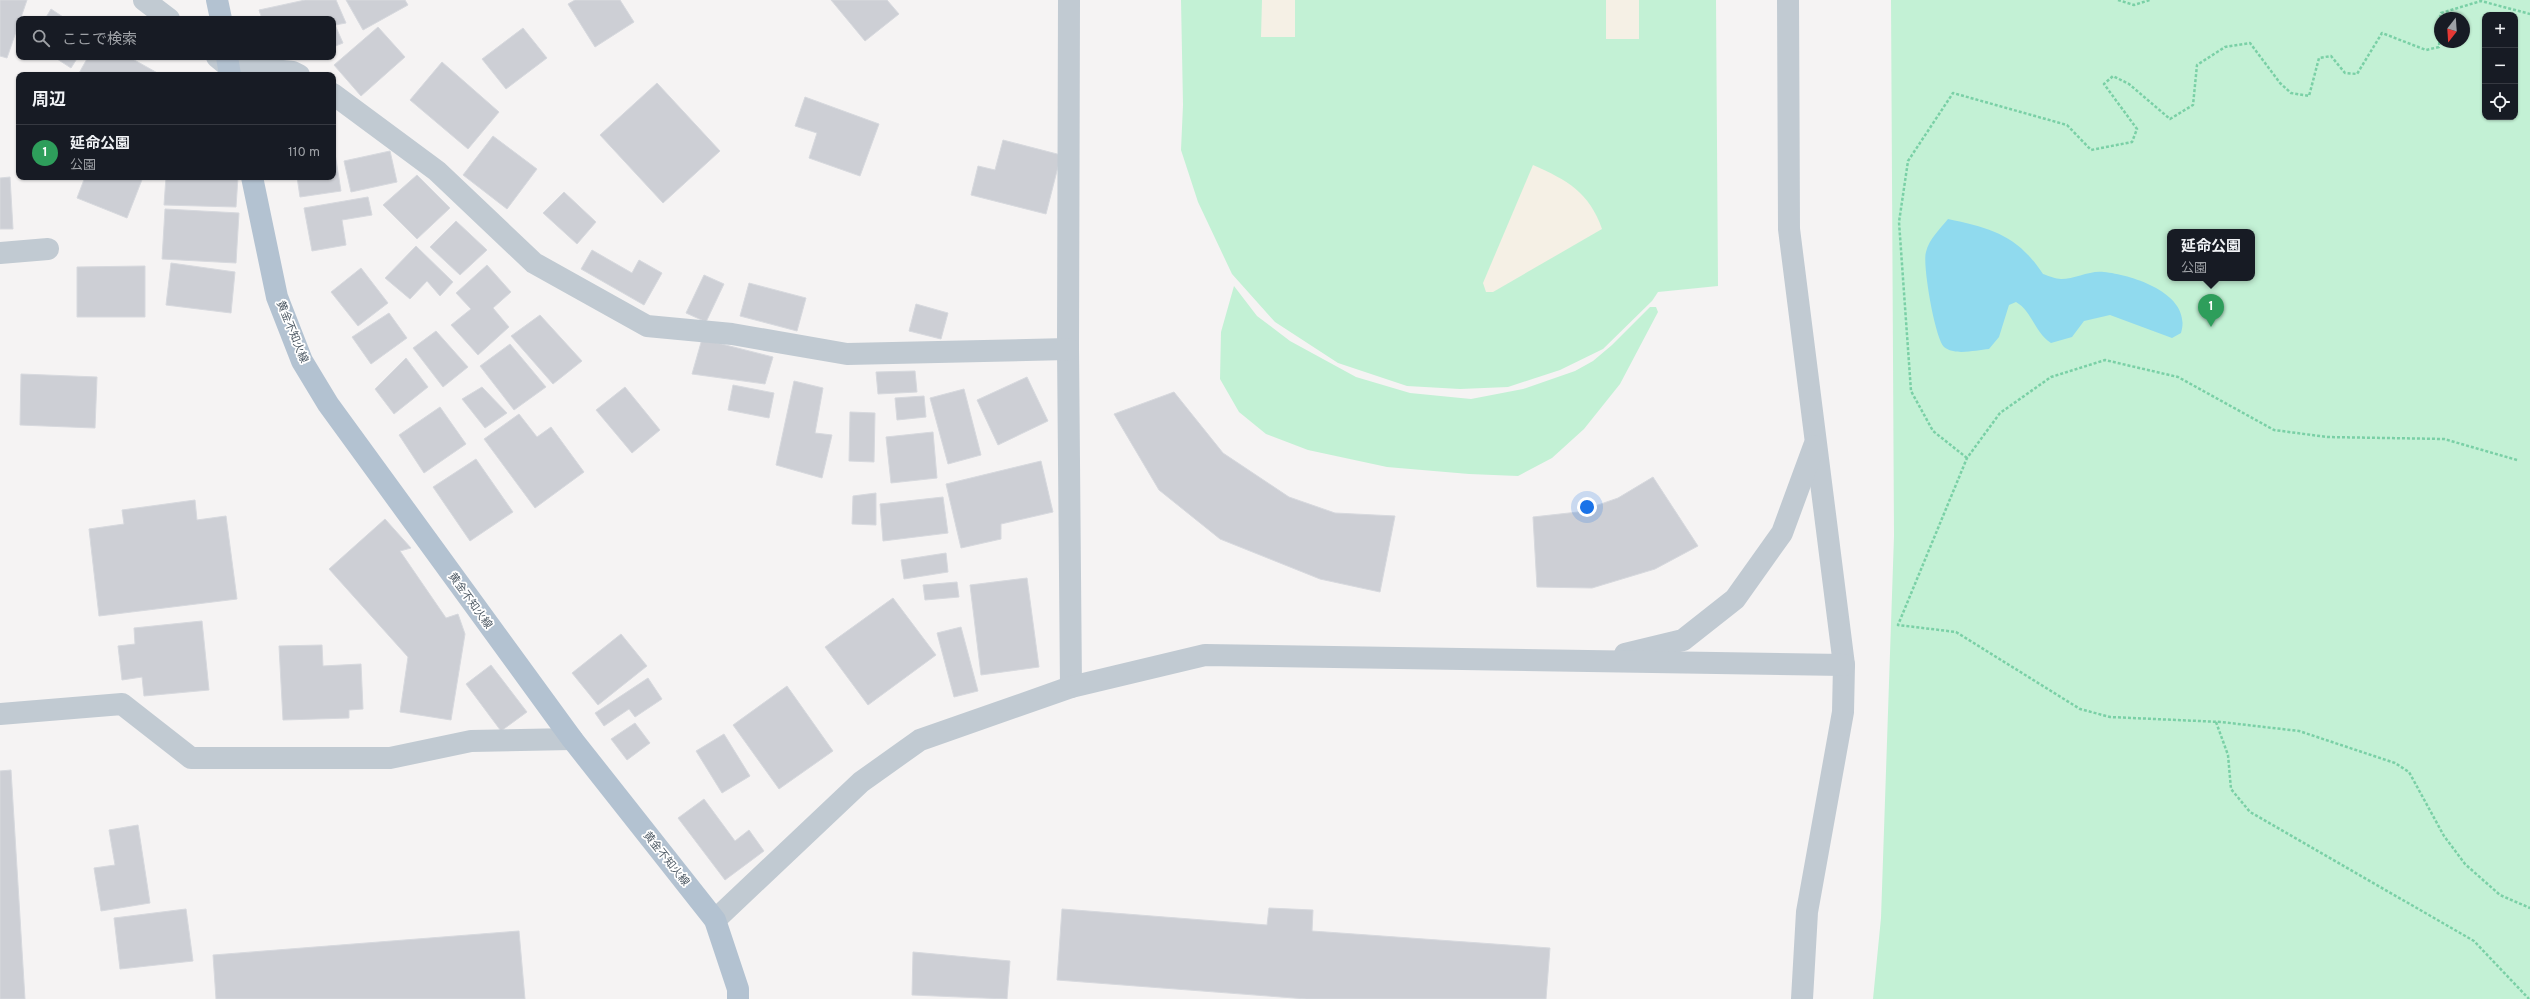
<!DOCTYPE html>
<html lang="ja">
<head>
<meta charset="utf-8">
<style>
	:root { --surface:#171b24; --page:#242831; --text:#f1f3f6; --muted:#9ea1a6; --line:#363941; --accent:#1a73e8 }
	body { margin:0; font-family:Overpass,"Noto Sans JP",sans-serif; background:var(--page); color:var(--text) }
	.controls { position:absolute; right:12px; top:12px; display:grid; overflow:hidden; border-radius:8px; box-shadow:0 1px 3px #0004 }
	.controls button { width:36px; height:36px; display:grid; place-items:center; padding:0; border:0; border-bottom:1px solid var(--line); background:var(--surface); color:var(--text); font:20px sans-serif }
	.compass { position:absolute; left:2434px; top:12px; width:36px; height:36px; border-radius:50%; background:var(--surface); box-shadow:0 1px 3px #0004; rotate:197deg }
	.you { position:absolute; left:1587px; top:507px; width:14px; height:14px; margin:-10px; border:3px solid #fff; border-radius:50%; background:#1a73e8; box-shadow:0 0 0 6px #1a73e833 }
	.badge { display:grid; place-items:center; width:26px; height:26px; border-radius:50%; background:var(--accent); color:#fff; font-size:13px; font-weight:700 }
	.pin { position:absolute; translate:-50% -33px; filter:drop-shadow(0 1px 2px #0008) }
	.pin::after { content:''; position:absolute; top:21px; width:14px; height:12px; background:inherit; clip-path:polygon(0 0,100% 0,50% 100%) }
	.popup { position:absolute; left:2167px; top:229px; width:88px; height:52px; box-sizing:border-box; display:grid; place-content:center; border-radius:8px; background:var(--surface); filter:drop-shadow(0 1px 3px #0005); font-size:13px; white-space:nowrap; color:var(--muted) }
	.popup b { font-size:15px; color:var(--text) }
	.popup::after { content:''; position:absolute; left:50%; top:100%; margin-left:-8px; border:8px solid transparent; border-top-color:var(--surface) }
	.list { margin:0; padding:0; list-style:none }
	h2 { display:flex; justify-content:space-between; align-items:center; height:52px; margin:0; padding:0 16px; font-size:17px }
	h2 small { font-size:13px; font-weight:400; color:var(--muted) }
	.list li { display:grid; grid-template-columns:26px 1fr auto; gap:12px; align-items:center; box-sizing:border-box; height:56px; padding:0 16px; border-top:1px solid var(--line) }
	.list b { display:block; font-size:15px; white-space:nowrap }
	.list p { margin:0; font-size:13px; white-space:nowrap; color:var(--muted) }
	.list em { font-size:13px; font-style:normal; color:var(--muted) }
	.icon { flex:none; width:22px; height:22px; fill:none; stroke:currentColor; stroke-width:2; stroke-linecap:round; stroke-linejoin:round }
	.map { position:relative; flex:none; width:2530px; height:999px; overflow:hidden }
	.search { position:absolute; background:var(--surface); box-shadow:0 1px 3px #0004; left:16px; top:16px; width:320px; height:44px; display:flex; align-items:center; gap:10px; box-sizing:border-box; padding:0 14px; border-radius:8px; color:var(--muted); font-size:15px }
	.panel { position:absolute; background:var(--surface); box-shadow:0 1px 3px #0004; left:16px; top:72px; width:320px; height:108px; border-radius:8px }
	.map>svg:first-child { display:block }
</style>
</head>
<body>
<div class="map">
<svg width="2530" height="999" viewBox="0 0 2530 999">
	<rect width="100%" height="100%" fill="#f5f3f3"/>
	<g fill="#c3f1d5" fill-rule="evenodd">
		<path d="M1181,0H1716L1718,286L1658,292L1652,301L1603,349L1560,370L1508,387L1460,389L1407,386L1338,363L1275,322L1232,274L1198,202L1181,150L1183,105Z"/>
		<path d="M1891,0H2530V999H1873L1881,918L1894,536ZM2485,15H2515V117H2485ZM2440,18H2464V42H2440ZM2170,232H2252V278H2170Z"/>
		<path d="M1234,286L1257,316L1290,341L1356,377L1410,393L1471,399L1523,389L1575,371L1593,361L1612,345L1650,307H1656L1658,312L1620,384L1584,429L1552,458L1518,476L1469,474L1387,467L1308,450L1266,434L1239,412L1220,379L1221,332Z"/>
	</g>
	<g fill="#f5f0e5">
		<path d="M1262,0H1295V37H1261Z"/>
		<rect x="1606" y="0" width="33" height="39"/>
		<path d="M1533,165C1567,180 1589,192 1602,229L1493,292H1486L1483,283Z"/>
	</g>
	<path fill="#90daee" d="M1948,219C1992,228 2018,236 2043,274C2049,276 2056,279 2061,279C2075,279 2090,270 2104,272C2133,275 2193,294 2181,333L2172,338L2110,315L2084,321L2072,337L2051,343C2035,333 2032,311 2016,302L2009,305L1999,337L1989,349C1976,350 1955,356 1944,347C1935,339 1922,263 1926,252C1929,239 1940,229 1948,219Z"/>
	<g fill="#cdcfd5" stroke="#d7d9de">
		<path d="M0,0H27L7,58L0,56Z"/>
		<path d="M305,0H336L346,23L335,25L343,43L333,47V19H262L259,10Z"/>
		<path d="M346,0H405L408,5L363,30Z"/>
		<path d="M575,0H620L634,22L595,47L568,4Z"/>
		<path d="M831,0H887L899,14L865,41Z"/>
		<path d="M51,9L66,19H45Z"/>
		<path d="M378,27L405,57L361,96L334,65Z"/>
		<path d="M523,28L547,58L506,89L482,59Z"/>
		<path d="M54,57H78L71,68Z"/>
		<path d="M88,57H129L161,75H78Z"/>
		<path d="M284,57H325V59L284,58Z"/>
		<path d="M442,62L499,112L468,149L410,100Z"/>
		<path d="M657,83L720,151L663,203L600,135Z"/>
		<path d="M805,97L879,124L860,176L809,158L817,133L795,126Z"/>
		<path d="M493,136L537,169L507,209L463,175Z"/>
		<path d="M1003,140L1061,155L1046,214L971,195L978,166L995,170Z"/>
		<path d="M333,141L341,191L300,197L297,177H333Z"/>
		<path d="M390,151L397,182L351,192L344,161Z"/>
		<path d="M417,175L450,208L417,239L383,205Z"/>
		<path d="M10,177L13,229H0V178Z"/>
		<path d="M85,177H143L127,218L77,198Z"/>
		<path d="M166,177H238L236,207L164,205Z"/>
		<path d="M564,192L596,222L577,244L543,213Z"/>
		<path d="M368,197L372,215L342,220L346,245L312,251L304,208Z"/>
		<path d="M165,209L239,213L236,263L162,259Z"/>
		<path d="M456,221L487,250L460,275L430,247Z"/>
		<path d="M416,246L453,282L440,296L427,281L410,299L385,278Z"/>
		<path d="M592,250L632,273L639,260L662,273L644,305L581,269Z"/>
		<path d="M171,263L235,272L231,313L166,305Z"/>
		<path d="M487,265L511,292L493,308L509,327L478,355L451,325L471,309L456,293Z"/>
		<path d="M145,266V317H77V267Z"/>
		<path d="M361,268L388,303L358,326L331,292Z"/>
		<path d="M704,275L724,284L706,322L686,313Z"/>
		<path d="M749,283L806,298L797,331L740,316Z"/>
		<path d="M916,304L948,313L941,339L909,331Z"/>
		<path d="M389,313L407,338L371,364L352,337Z"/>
		<path d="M540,315L582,361L553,384L511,336Z"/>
		<path d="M436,331L468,367L443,387L413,348Z"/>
		<path d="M702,339L773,357L765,384L692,374Z"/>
		<path d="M510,344L546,387L514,410L480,366Z"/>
		<path d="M406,358L428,387L394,414L375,389Z"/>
		<path d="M915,371L917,392L878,394L876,372Z"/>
		<path d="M21,374L97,377L95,428L20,425Z"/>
		<path d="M1027,377L1048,421L998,445L977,400Z"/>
		<path d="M794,381L823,388L815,433L832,435L822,478L776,465Z"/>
		<path d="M733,385L774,393L769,418L728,410Z"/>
		<path d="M482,387L507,413L485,428L462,399Z"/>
		<path d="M625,387L660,430L632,453L596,410Z"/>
		<path d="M964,389L981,455L948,464L930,398Z"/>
		<path d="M1174,392L1223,453L1289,497L1335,513L1395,516L1380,592L1320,579L1220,539L1159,490L1114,414Z"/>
		<path d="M924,396L926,417L897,420L895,398Z"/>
		<path d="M440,407L466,444L424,473L399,435Z"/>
		<path d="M850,412L875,413L874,462L849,461Z"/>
		<path d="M519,414L537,437L551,427L584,472L535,508L484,439Z"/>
		<path d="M933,432L937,478L891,483L886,437Z"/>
		<path d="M476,459L513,512L470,541L433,487Z"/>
		<path d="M1041,461L1053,512L1001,524V539L961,548L946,484Z"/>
		<path d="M1653,477L1698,546L1655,569L1592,588L1537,587L1533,517L1578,512L1618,498Z"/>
		<path d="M876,493V525L852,524L853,496Z"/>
		<path d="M943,497L948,533L883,541L880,504Z"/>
		<path d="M195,500L197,520L226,516L237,599L99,616L89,529L124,524L122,510Z"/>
		<path d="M385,519L411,548L400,551L446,618L458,614L465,634L451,720L400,712L408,657L329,569Z"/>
		<path d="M946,553L948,572L904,579L901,560Z"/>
		<path d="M1027,578L1039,667L981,675L970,585Z"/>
		<path d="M957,582L959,597L925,600L923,585Z"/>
		<path d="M893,598L936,655L868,705L825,647Z"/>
		<path d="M202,621L209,690L144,696L142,677L122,680L118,646L135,644L134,628Z"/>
		<path d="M961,627L978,691L954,697L937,633Z"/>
		<path d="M621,634L647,666L598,705L572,673Z"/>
		<path d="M322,645L323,666L361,664L363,709L349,710V718L283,720L279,646Z"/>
		<path d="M491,665L527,712L501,731L466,684Z"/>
		<path d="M648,678L662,699L635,717L629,709L604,726L595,713Z"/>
		<path d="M787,686L833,751L779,789L733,725Z"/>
		<path d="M635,723L650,743L627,760L611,739Z"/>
		<path d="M724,734L750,776L722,793L696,751Z"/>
		<path d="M11,770L25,999H0V771Z"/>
		<path d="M704,799L735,841L749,830L764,851L725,880L678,818Z"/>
		<path d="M138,825L150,903L101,911L94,868L115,865L109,830Z"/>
		<path d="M1269,908L1313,910L1312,931L1550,948L1546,999H1307L1057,980L1062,909L1267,925Z"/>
		<path d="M186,909L193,961L120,969L114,918Z"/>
		<path d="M519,931L525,999H216L213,955Z"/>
		<path d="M913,952L1010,961L1007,999L912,995Z"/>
	</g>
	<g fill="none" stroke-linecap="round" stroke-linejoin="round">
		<g stroke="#7ad0a6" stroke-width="2.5" stroke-dasharray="3 2" stroke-linecap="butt">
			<path d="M2118,0L2134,5L2150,0"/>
			<path d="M2440,18L2441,13L2481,1L2530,14"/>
			<path d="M1967,458L1933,431L1911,391L1899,222L1908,161L1953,93L2067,125L2091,150L2132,142L2137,129L2104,84L2113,76L2129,84L2170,119L2193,105L2197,65L2225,47L2250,43L2280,83L2291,93L2309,96L2319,58L2331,56L2345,73L2357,74L2382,33L2426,50L2439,47L2440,27"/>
			<path d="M2517,460L2444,439L2327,437L2274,430L2178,377L2105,360L2051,377L2000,413L1967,458L1898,625L1956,632L2080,709L2110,717L2221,722L2299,731L2395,763L2409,772L2444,836L2465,864L2500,895L2530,908"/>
			<path d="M2216,722L2228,755L2231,789L2250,812L2474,941L2529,999"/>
		</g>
		<g stroke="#c1cad2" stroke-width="22">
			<path d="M144,0L169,19"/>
			<path d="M1069,0L1068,349L1071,687"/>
			<path d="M1788,0L1789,229L1844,665L1843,712L1807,912L1802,999"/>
			<path d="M217,57L228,66L293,72L299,75"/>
			<path d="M333,94L437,171L534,263L647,326L732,334L847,354L1068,349"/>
			<path d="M0,253L48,249"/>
			<path d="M1625,654L1683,640L1735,599L1782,533L1814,446"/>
			<path d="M0,714L122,704L191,758H390L471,741L572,739"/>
			<path d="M715,920L861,782L920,740L1071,687L1205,655L1844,665"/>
		</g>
		<g stroke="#b3c2d1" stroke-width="22">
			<path d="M217,0L221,19"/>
			<path d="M227,57L230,75"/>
			<path d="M252,177L277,297L302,361L328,404L572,739L715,920L738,989V999"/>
		</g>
	</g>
	<g text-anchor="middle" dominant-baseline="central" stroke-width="3.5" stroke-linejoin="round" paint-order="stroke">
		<g font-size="11" fill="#4a5661" stroke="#fff">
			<text transform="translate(292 332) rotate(68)">黄金不知火線</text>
			<text transform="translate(470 601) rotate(54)">黄金不知火線</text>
			<text transform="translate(666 859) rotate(51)">黄金不知火線</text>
		</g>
	</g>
</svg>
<div class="controls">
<button>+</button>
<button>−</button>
<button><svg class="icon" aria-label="locate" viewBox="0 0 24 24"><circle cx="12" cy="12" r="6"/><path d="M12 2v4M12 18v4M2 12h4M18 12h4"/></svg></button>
</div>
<svg class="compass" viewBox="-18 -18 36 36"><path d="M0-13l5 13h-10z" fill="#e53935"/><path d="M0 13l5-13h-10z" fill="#9ea1a6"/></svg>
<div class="you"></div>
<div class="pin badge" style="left:2211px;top:327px;background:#2e9e5b">1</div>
<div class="popup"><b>延命公園</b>公園</div>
<div class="search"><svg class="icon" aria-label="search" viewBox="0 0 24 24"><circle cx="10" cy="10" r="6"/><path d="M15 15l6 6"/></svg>ここで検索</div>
<section class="panel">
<h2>周辺<small></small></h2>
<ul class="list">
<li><span class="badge" style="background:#2e9e5b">1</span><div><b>延命公園</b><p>公園</p></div><em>110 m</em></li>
</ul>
</section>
</div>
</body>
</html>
